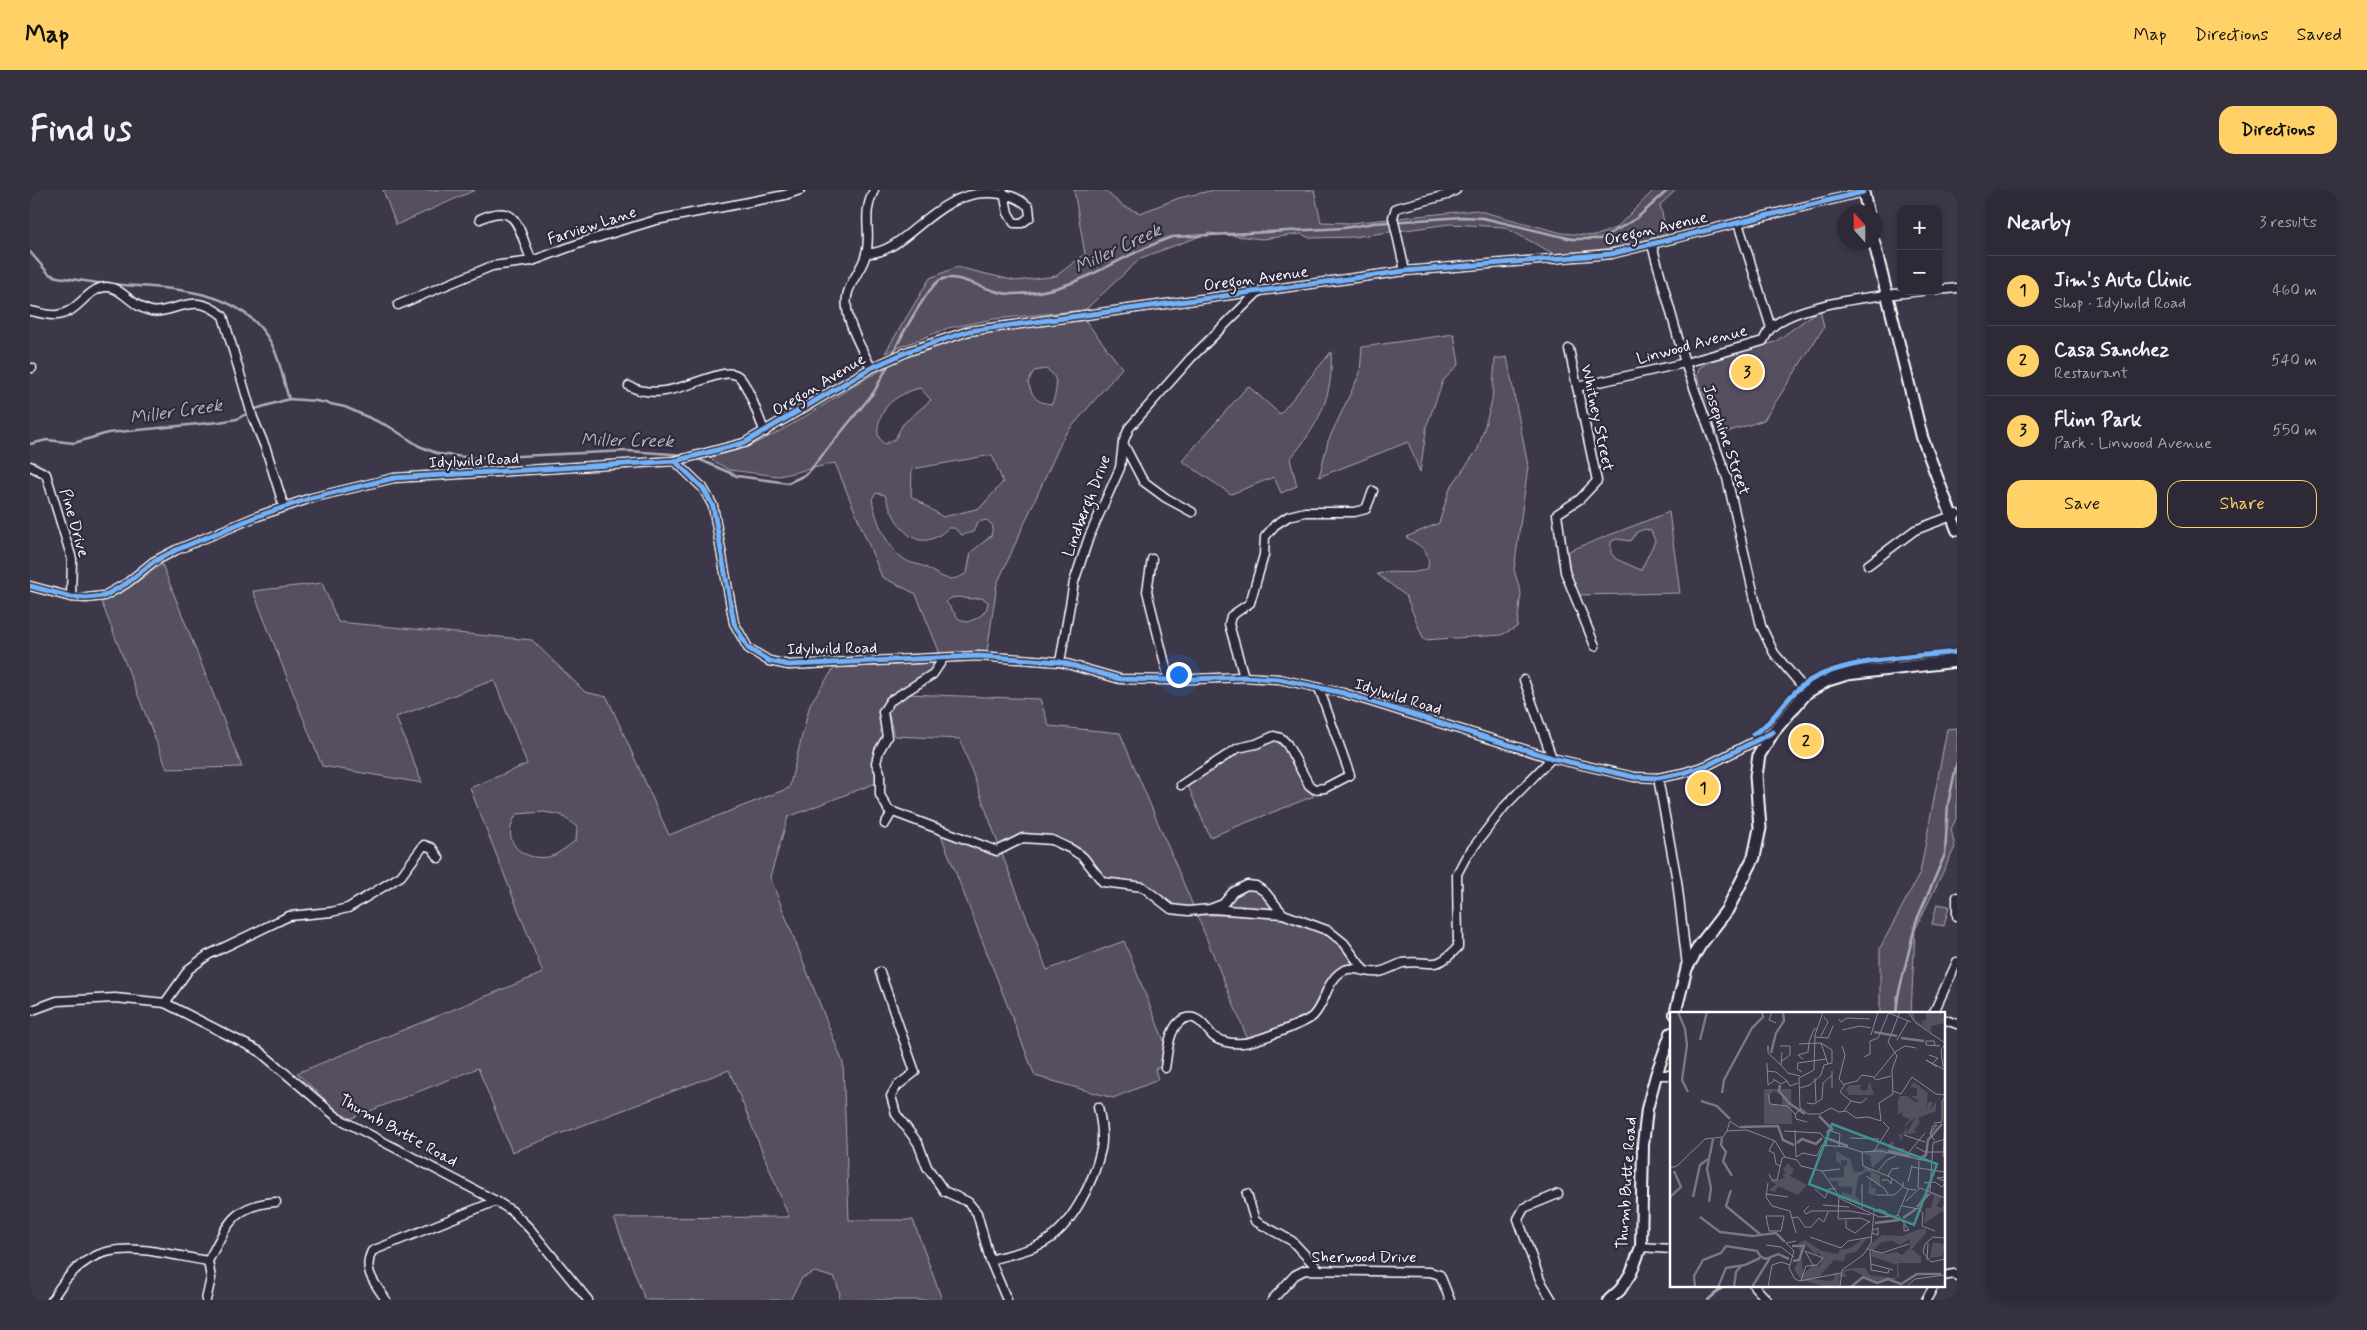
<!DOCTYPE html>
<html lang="en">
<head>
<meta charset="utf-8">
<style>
	:root { --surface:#2d2937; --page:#35313f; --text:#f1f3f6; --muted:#a7a6ad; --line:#484552; --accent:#ffd166 }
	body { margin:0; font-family:Mynerve,sans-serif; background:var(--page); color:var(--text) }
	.controls { position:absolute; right:15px; top:15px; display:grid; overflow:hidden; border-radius:10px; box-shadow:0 2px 8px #0003 }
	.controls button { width:45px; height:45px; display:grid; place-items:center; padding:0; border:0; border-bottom:1px solid var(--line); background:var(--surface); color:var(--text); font:25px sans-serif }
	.compass { position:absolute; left:1807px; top:15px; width:45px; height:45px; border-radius:50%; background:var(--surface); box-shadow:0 2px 8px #0003; rotate:339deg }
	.you { position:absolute; left:1148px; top:484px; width:18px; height:18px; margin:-12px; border:4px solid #fff; border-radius:50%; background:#1a73e8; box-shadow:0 0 0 8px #1a73e833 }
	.badge { display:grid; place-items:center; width:32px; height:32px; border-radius:50%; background:var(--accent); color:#111; font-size:16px; font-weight:700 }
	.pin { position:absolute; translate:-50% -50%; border:2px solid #fff; box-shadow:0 1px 5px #0006 }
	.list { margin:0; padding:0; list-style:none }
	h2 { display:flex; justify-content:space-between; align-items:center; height:65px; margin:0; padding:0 20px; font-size:21px }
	h2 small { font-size:16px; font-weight:400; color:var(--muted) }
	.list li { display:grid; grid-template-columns:32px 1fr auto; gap:15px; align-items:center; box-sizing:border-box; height:70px; padding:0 20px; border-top:1px solid var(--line) }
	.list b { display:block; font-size:19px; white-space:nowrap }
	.list p { margin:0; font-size:16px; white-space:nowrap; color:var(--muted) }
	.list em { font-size:16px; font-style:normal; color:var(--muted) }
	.actions { display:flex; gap:10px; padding:15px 20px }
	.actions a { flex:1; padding:11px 0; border:1px solid var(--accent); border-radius:15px; text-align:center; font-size:18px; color:var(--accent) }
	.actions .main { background:var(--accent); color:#111 }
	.map { position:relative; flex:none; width:1927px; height:1110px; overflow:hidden; border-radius:15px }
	header { display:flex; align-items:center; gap:30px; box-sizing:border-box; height:70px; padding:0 25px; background:var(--accent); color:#111 }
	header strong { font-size:24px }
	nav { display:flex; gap:28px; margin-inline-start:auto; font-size:18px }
	.intro { display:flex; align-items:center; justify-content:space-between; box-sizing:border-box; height:120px; padding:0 30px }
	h1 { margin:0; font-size:35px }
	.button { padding:12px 22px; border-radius:15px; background:var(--accent); color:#111; font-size:18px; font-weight:700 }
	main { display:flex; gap:30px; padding:0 30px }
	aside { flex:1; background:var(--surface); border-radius:15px; box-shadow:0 2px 8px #0003 }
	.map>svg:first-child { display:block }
</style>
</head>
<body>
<header>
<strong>Map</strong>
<nav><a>Map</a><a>Directions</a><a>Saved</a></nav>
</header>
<div class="intro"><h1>Find us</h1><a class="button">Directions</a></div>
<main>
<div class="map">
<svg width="1927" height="1110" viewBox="0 0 1927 1110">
	<rect width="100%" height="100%" fill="#3c3749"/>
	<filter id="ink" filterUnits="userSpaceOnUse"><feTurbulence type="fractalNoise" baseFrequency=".02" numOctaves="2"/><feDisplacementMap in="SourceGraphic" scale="10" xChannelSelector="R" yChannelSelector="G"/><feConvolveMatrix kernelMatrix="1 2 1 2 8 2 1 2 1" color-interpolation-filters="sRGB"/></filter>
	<g filter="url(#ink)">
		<g fill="#555060" stroke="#aaa8b0" fill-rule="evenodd">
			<path d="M353,0H445L366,35Z"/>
			<path d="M1044,0H1074L1093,16L1110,23L1149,8L1184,0H1284L1291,32L1320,33L1446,20L1532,43L1565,46L1586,38L1624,0H1646L1630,15L1637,44L1588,57L1526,65L1474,37L1420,34L1323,47L1280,48L1271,44L1232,49L1179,43L1111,68L1055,120L964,129L918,138L855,163L900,88L927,77L986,91L1026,86L1055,64Z"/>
			<path d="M1790,119L1794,137L1734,230L1691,244L1667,187L1669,178L1678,172L1745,152Z"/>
			<path d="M1055,130L1092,178L1034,246L967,394L957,462L911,466L886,404L852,387L805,273L749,286L699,280L679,268C692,264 706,261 719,256C776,232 824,190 881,165C935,140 996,137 1055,130ZM1016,179C1030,187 1027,200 1022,214C1006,213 1002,206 998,192L1004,181ZM890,198L901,210L873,234L865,249L855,254C842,246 849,226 858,215C865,207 880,200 890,198ZM962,265L973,292L950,318L913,327L881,306L882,279ZM846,303L855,305C865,335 886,369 918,338H924L932,345L943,342L948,332L957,330L963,336L961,346L941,362L937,383C918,395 912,386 895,377C890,374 882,374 877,371C857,359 846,331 842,309ZM928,407L941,409L952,408L958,412C957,424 947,429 937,432L929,429L916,412L921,408Z"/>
			<path d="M1424,144L1429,174L1413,191L1397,235L1390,282L1378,252L1289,287L1298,251L1330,183L1332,157Z"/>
			<path d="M1301,162C1304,206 1288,236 1260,269L1267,296L1251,303L1244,287L1201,304L1152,271L1218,196L1250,224Z"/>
			<path d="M1477,167L1498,276L1484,380L1491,403L1487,437L1471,445L1394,450L1376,406L1347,384C1364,379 1382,387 1398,378C1401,360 1390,356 1376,347L1409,333L1420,298L1448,259L1462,211L1465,169Z"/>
			<path d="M1639,322L1650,403L1547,405L1538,379L1536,362ZM1615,339L1621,341L1625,351L1611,380L1586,369L1581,363V352L1586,349L1601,351L1607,342Z"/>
			<path d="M132,374L212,577L137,579L71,411L93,402Z"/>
			<path d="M292,393L308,432L502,450L555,502L577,507L639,645L759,598L780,514L804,478L905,473L901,480L858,507L849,518L853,542L852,549L843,572L846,584V593L758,627L740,687L813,873L819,1030H883L912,1110H808L810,1104L805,1088L785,1082L772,1088L760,1110H615L584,1028L759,1027L699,880L482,962L448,878L317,930L267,883L513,783L440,598L497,574L464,490L366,527L392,593L292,576L223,401ZM514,622L531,625L547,637L546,650C538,656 528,665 518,667C491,671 469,650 487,624Z"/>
			<path d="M876,504L1010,509L1019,536L1090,543L1164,718L1142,715L1112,693L1076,688L1052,659L1023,646L993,644L969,656L930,549L864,546L858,521L862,514Z"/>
			<path d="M1927,538V627L1921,639L1925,657L1885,740L1881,824H1850V758L1890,683L1917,539Z"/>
			<path d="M1243,549H1249L1254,555L1277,598L1284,606L1180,647L1157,594L1207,562Z"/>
			<path d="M911,645L952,660L972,664L1017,780L1094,751L1134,851L1131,877L1125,879L1128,890L1083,908L1005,886Z"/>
			<path d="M1217,699L1231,702L1242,718L1196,717L1204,705Z"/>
			<path d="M1907,714L1919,716L1914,736L1902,734Z"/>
			<path d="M1167,725H1246L1296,743L1309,752L1323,775C1293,784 1294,798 1280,824L1218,850Z"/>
		</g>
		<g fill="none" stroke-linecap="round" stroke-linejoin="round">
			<g stroke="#afadb4" stroke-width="2.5">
				<path d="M0,62L19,84L27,87L75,94"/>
				<path d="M80,94C136,99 207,95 240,151C250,167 253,191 259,209"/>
				<path d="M862,167C867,152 898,97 910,90C929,81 960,105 983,104C1047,104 1086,66 1142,47L1314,38L1344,33L1433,27L1453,28L1542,49H1571L1607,28L1638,0"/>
				<path d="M0,254L17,250L44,253L78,243L189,232L207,229L225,219L259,209L286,211L315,217L360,237L389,256L409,264L443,268L598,261L656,265"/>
				<path d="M666,268L707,286L758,293L777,284L844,202L860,172"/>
				<path d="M1866,824L1868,806L1886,732L1915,664L1918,614L1927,572"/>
				<path d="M1678,1110L1694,1096"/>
			</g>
			<g stroke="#fff" stroke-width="11">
				<g id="minor">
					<path d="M450,29C490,10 488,42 502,71"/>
					<path d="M1708,33L1741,138"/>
					<path d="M1622,55L1655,173L1697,288L1731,436L1744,463L1777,502"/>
					<path d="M836,63C875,66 904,0 961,3C977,4 987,6 999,17L1000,27L992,33H984L978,23L974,3"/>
					<path d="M1375,81L1363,27L1366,18L1417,5L1426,0"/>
					<path d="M1908,100L1927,98"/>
					<path d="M368,115L462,76L502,71L556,51L626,30L755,5L770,0"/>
					<path d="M0,121C8,122 19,126 27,125C48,123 56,99 75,97C90,95 103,118 121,121C128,123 133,120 140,119C164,112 174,110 193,126L223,228L236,259L254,317"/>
					<path d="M1539,159L1567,291L1550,309L1527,324L1535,382L1565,456"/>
					<path d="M0,178H2"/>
					<path d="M841,178C831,156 811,126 818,102C822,89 833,77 836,64C842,41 831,26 844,0"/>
					<path d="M599,196C639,217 688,173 708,186C718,193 729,230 735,242"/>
					<path d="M1547,197L1655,173L1733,151C1735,147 1738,141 1741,138C1767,112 1856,105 1892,101"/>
					<path d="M1093,253L1113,291L1136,308L1162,322"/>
					<path d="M645,271L714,253L841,178L879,161L939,141L1375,81L1581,64L1833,2"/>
					<path d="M0,276L16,284L42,369L41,407"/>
					<path d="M1122,369L1117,401L1139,490"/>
					<path d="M1838,375L1885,340L1927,324"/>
					<path d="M0,396L41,407L56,408L74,406L97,393L123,372L146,360L228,326L281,308L364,288L645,271L673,298L683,316L704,433L718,458L739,471L759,475L948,466L1030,472L1090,489L1139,490L1214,487L1249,489L1313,503L1522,568L1604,587L1628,588L1653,583L1678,575L1741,543"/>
					<path d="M1030,472L1044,392L1059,347L1090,278L1093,253L1099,238L1161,168L1229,101"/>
					<path d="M1214,487L1199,434L1201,426L1220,413L1234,365L1235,347L1245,335L1259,326L1275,322H1324L1336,319L1343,301"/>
					<path d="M1628,588L1647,691L1657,776"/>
					<path d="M1151,595L1208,558L1226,554L1244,546L1251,548L1257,554L1279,595L1284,599L1295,598L1320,585L1289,498"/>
					<path d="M858,620L967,661L993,648L1022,650L1041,659L1053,667L1073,692L1113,697L1141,719L1158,721L1180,719L1193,714L1203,702L1217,695L1226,696L1235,702L1253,724L1299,741L1314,753L1333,779"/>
					<path d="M855,634L861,624L850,605V582L846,573L849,561L857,547L853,522L860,511L903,484L913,469"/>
					<path d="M1927,707V726"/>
					<path d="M1182,719L1253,724"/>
					<path d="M850,782L885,882L867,896L861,906L866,924L888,953L897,977L914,1001L938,1012L947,1023L960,1070L977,1110"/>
					<path d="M135,813L159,779L178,765L259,726L301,722L318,718L371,686L394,655L402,658L409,668"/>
					<path d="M0,821L27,811L85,808L135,813L229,861L308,928L466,1011L482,1021L500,1039L558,1110"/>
					<path d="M1903,824L1927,772"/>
					<path d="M1913,829L1927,834"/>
					<path d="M1135,878C1138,862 1138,834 1156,828C1169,825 1176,839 1183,846C1190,852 1203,854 1212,853C1222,853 1276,833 1283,826C1295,814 1296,792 1311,782C1323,774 1336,784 1348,782C1357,781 1365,775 1373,773C1402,769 1404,783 1428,757L1427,684L1436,667L1474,617L1522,568L1494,490"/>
					<path d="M1626,885H1641"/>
					<path d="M1217,1004L1225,1031L1262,1051L1289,1080"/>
					<path d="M1611,1057L1641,1059"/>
					<path d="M960,1070C976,1065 996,1062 1011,1054C1041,1039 1064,991 1071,959C1074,945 1071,930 1068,917"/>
					<path d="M178,1071C197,1037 201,1015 246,1012"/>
					<path d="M1913,1086L1924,1084L1927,1086"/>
					<path d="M1724,1096L1737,1110"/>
					<path d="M22,1110C62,1039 111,1060 178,1071"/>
					<path d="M176,1110L181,1088L178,1071"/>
					<path d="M356,1110C345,1093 332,1081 342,1061L466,1011"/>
					<path d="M1242,1110L1265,1085L1275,1080L1400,1082L1410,1085L1420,1110"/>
					<path d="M1522,1110L1510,1090L1488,1029L1494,1018L1528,1004"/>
					<path d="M1896,1110L1904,1096"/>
				</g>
			</g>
			<g stroke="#fff" stroke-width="14">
				<g id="tertiary">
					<path d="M1833,0L1838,22"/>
					<path d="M1844,52L1892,247L1927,340"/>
					<path d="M1645,824L1657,777"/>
					<path d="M1579,1110L1590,1100L1601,1083L1611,1057L1613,955L1617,919L1626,885L1641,843"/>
				</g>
			</g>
			<g stroke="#fff" stroke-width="15">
				<path id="secondary" d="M1657,777L1670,755L1697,720L1724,667L1730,638L1726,586L1729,565L1743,542L1777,502L1798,490L1817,484L1927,471"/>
			</g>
			<use href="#minor" stroke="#2f2a3d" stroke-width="8"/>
			<use href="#tertiary" stroke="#2f2a3d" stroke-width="10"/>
			<use href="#secondary" stroke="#2f2a3d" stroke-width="11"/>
			<g stroke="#2f2a3d" stroke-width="8">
				<g id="cycleway">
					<path d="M645,271L714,253L841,178L879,161L939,141L1375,81L1581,64L1833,2"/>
					<path d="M0,396L41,407L56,408L74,406L97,393L123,372L146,360L228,326L281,308L364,288L645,271L673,298L683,316L704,433L718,458L739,471L759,475L948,466L1030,472L1090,489L1139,490L1214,487L1249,489L1313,503L1522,568L1604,587L1628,588L1653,583L1678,575L1743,542"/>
					<path d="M1723,544C1744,533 1753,510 1772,496C1806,469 1883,467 1927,462"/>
				</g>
			</g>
			<use href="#cycleway" stroke="#73b2f8" stroke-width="5"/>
		</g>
	</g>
	<g text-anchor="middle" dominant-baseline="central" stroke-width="4.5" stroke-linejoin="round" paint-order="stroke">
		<g font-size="16" fill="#fff" stroke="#2f2a3d">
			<text transform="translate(562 36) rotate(-18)">Farview Lane</text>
			<text transform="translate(1626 39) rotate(-13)">Oregon Avenue</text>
			<text transform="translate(1226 89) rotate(-8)">Oregon Avenue</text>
			<text transform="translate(1662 155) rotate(-15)">Linwood Avenue</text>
			<text transform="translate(789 195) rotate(-31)">Oregon Avenue</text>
			<text transform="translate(1567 228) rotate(78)">Whitney Street</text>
			<text transform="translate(1696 250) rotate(71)">Josephine Street</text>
			<text transform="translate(444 271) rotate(-3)">Idylwild Road</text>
			<text transform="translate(1057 316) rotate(-69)">Lindbergh Drive</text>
			<text transform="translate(44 333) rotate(74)">Pine Drive</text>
			<text transform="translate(802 459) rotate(-1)">Idylwild Road</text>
			<text transform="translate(1368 507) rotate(17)">Idylwild Road</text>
			<text transform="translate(368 941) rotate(29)">Thumb Butte Road</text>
			<text transform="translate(1597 993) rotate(-86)">Thumb Butte Road</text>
			<text x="1334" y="1067">Sherwood Drive</text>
		</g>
		<g font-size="18" font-style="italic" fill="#b5b4ba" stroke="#2f2a3d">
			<text transform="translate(1088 59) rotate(-25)">Miller Creek</text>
			<text transform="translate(146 222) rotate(-8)">Miller Creek</text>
			<text transform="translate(597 251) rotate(1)">Miller Creek</text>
		</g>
	</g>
	<g transform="translate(1640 822)">
		<rect width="275" height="275" fill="#3c3749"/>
		<path d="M244,0L245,8L254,14L251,9L256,8V1L272,0L275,11L261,14V20L247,11L240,2ZM200,70L204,83H179L176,77L175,80L179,73H192L189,76L194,79L199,76L197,74ZM244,70L258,81L256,99L258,90H263L260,98L266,90V99L248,106L250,110L244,118L248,120L232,123V130L228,122H233L237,114L236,122L246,105L231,117L240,107L232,104L233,99L228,103V87L230,84H237L245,90L249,89L241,84H247V76L240,75ZM94,77H121L122,112H94ZM104,79L112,84V94L100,92V83ZM220,130H224L222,136H234L236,140L232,141L240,143L246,147L257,140L256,146L250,149L244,147L221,139L202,156L200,144L193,141L209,136L218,138ZM166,139L180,147L184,160H191L196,155L210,164V175L201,168V176H206L205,184L198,181L201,161L197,159L188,165L185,185L189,187V194L182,187H172V180L182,183V175L168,174V169H160L158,166L174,165V154L177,153V148H171V153L166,149ZM118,151L124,158L120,164L137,173L128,183L108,174L105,180L99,178L106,172L99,169L115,166L112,162L117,161L113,158ZM260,180L272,185L266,194L271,196L275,191V203L272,199L254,212L256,196H261L264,183L255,184L245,196L255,181ZM250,217H256V221L242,237L251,245V251H228L229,265L224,268L204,269L182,258L174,260L177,265H169L170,275H156L131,268L124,257L131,244L128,232L135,228L152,239L168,242L170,238L180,236L194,226H197L194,230L200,233L212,223L232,224ZM240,227V236L232,243L227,240L216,242L202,239L201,244L227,253V266L200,263L195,256H183L173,258L170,263L164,260V267L160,269L142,267L150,264L164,248L174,249L176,242L186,240L194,230L200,233L199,237L204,238L211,230L222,229L230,233ZM136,233L146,243L149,240L152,248L149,255L145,252L133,262L131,236ZM263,230L275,232L272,244L260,246Z" fill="#555060" fill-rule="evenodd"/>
		<path fill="none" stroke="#797682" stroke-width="2.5" d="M8,0L15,17L17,33L12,68L18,80M204,20L227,24M231,26L254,29M30,28L37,0M101,41L106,21L114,9L113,0M110,73L109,79L119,91L135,102M52,81L54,68L82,16L93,5L92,0M31,89L47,94L60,107M149,104L163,118M70,115L108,114L113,128L124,133M52,126L51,133L56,140L53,149L62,164M156,126L178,134M127,131L132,127L146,132L152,126M218,139L240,144M251,146L256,143L258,128L272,112M61,178L56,194L91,223M0,185L11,175L4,159M23,185L30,153L38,147M39,190L41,176L37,157L43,127M247,195L259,182M30,205L50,220L83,224L106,221L115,230M233,206L246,197M205,211L229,208M122,234H134L129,248L123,249M91,245L96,247L108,242L119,247M25,275L24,264L33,248L51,241L56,234L87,239L91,245M48,275L56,256L75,253L90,246M64,275L66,260L71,254M82,275L100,246M181,275L193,265L207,271L218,267L231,272L247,262H271"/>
		<path fill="none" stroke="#8a8792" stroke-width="1" d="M102,0L99,8L106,11M153,0L145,23L144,58L129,66L130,96L138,102H150L161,96L169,100L176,99L186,106L198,105L211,109L209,91L223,82L222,58L227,44L218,30L230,0M238,0L246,11L275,31M219,1L241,10M169,7L171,10L177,6L200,7M172,18L190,14L201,16M201,23L208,0M151,24L158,10L154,5M145,25L158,26L163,14M227,28L238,9M151,31L158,52M129,32L151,31L162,38V51L154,53L151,63L140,73L130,76M265,33L264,29H256V33L270,34M110,34H120V43L112,49M172,34L175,43L169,67L174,73M98,38V34V41L111,53M112,40L111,53L118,61L130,64M259,43L268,46L263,51M194,45L200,42V29L208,26L219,0M133,47L128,43L138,40L139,30L144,17H147M97,51L98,73L105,68M267,55L256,48L275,58M273,55L271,38L275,32M97,59L106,60L117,69M162,59V76M132,60L127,57L128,51L156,47M221,64L206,68L204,66L225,40L235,34L246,36M145,66L146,90M103,67L111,72L117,69L120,74L128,71M223,79L231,82L242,65L266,82L275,83M98,82L100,92L117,94L125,102M181,89L191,91L197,86M137,91L144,92L152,87L153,71L162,63M131,97L125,102L126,107L137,110M174,99L181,89L170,80L175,72L187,69L192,63L204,65M264,111L272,110V89L275,85M125,118L126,145M57,119L60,109L70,116M114,119L150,121L157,128L156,135M156,121L158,118L170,122L169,135M260,122L263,114L267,113L260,122L265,129M234,123L255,130M180,126L209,127M104,129L99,139L104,141L106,152L110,154M246,135L255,140H274M204,139L219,116L213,110M192,140L210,139L262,150M126,145L133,141L147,144L152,133L176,135L192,140L193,154L220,165L237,177L246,178M235,145L255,121M273,145L275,110M242,155L275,160M0,156L7,154L35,127L53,125L57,119L77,118L105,129L115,145L127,148L131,154L152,159L171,187L209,205L227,204L238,178M152,159L170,157M208,159L217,148L226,144M99,162L102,168H107L112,146L115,145M196,164L214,176L218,182M218,164L222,157L229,156M275,165L267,166L275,169M212,168H218L221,172L222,167M238,170L242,153M98,171L96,185L102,194L120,199L126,221M254,171L265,170L272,175L275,171M192,172V196M248,176L249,149M145,177L155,186L159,177H166M260,179L263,131L275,127M96,182L118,185M206,183H224L233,175V170M236,189L250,176L275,186M153,193L179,195M139,194L134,199L136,202L141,199H180L201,203M232,194L249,197L253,201L252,214L265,219M203,200L209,197L216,200V206M228,203L239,218L234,219V212M96,204H114L111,219H99ZM121,206L128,205L135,215H141L149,206L154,210L158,200M168,207L191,206L200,210M168,207L169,184M176,208V216L185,221L200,209M202,221L208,223V216L203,218M140,225L171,236L178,229L201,225M275,226L263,225L255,232L253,240L261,250L275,247M126,229L116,231L124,239L119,256L125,267L130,269L171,261M96,233L111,235L124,245M197,237L212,241L239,232M135,239L143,253M200,239L201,252L223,258M257,248L258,231M201,252V258L218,261L219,258M131,269L136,254L147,253L153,246L135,239M238,273L245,267L275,263M98,275L102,253L111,250L120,253M170,275L172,258L193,243L201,231L204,201"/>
		<path fill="#3f918b" fill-opacity="0.15" stroke="#3f918b" stroke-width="2.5" d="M162,112L267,152L244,213L139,172Z"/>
		<rect width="275" height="275" fill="none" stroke="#fff" stroke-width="2.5"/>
	</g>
</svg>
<div class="controls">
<button>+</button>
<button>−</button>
</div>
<svg class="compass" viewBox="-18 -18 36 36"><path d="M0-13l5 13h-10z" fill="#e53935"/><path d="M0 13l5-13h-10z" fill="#a7a6ad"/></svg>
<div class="you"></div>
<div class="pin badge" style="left:1673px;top:598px">1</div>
<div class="pin badge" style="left:1776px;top:551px">2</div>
<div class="pin badge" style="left:1717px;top:182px">3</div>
</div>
<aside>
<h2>Nearby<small>3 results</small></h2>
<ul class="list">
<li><span class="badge">1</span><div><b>Jim's Auto Clinic</b><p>Shop · Idylwild Road</p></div><em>460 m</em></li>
<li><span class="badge">2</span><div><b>Casa Sanchez</b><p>Restaurant</p></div><em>540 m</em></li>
<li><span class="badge">3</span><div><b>Flinn Park</b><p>Park · Linwood Avenue</p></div><em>550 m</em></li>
</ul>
<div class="actions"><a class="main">Save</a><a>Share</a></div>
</aside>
</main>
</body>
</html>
